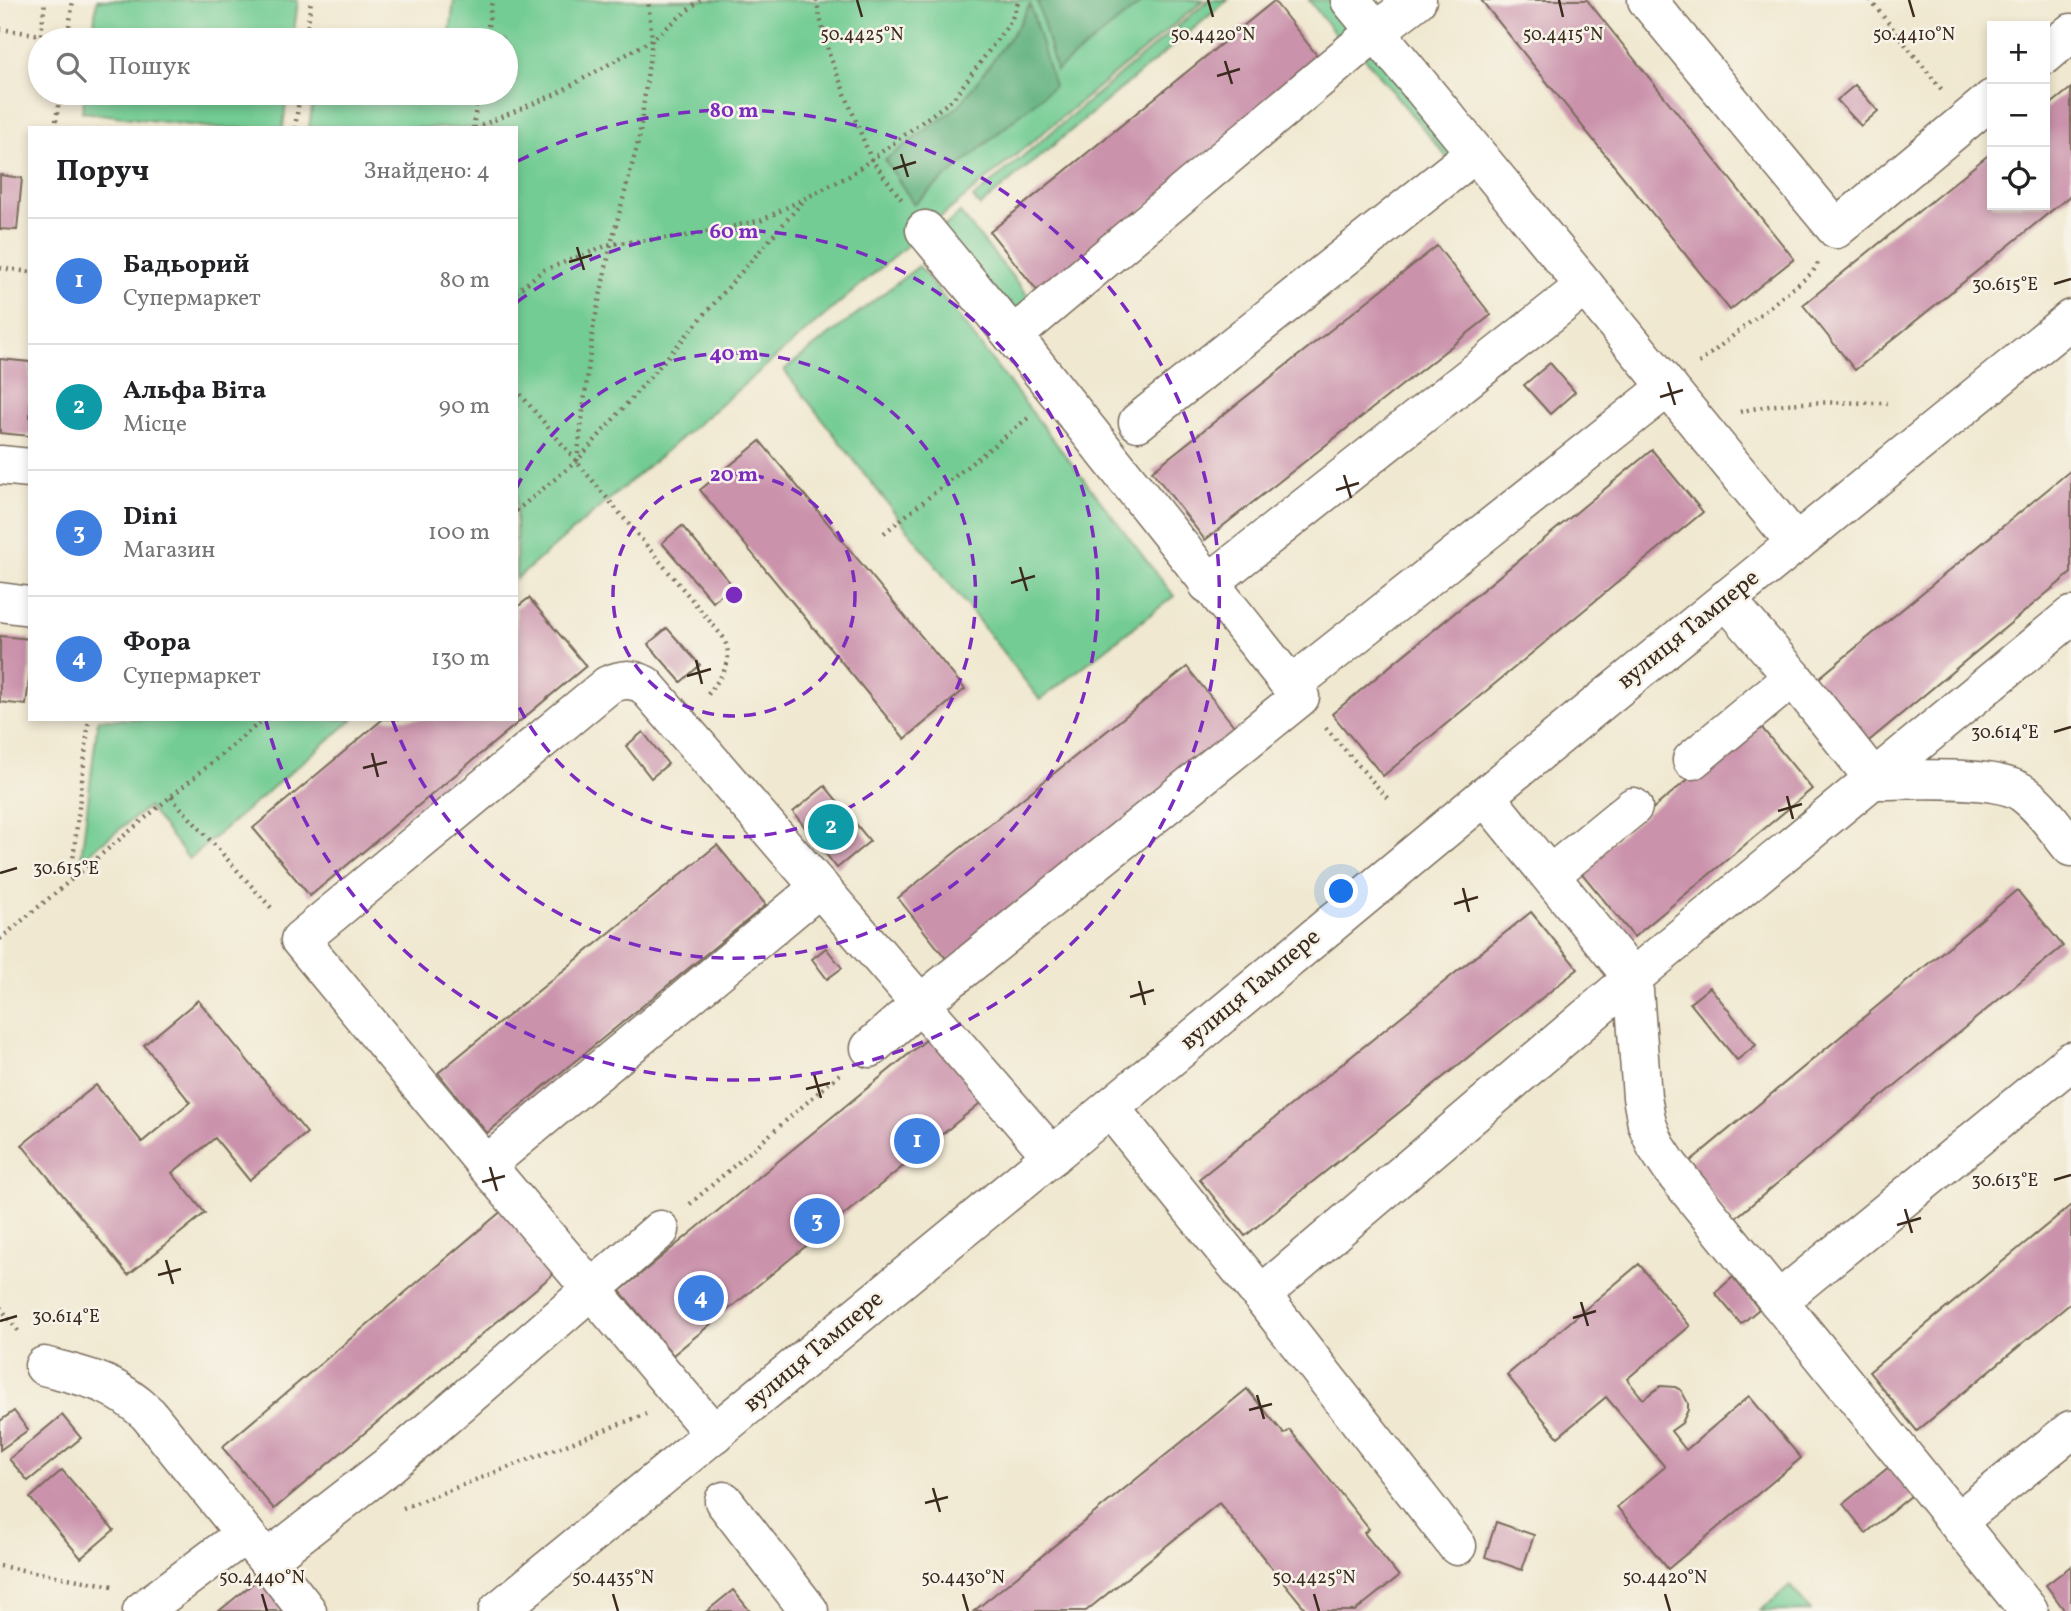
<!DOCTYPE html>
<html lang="uk">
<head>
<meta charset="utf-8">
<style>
	:root { --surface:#fff; --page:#f6f6f6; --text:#202124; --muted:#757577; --line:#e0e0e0; --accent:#b45309 }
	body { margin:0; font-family:Vollkorn,serif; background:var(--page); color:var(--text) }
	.controls { position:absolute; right:21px; top:21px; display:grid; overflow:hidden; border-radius:0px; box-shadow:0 4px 10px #0003 }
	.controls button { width:63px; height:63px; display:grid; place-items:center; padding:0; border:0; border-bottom:2px solid var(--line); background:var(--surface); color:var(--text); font:35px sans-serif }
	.you { position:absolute; left:1342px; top:892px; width:24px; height:24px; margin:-18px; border:5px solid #fff; border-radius:50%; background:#1a73e8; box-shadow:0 0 0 10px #1a73e833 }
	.badge { display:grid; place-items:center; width:46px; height:46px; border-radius:50%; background:var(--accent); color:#fff; font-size:23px; font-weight:700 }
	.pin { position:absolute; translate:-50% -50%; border:4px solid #fff; box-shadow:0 2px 7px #0006 }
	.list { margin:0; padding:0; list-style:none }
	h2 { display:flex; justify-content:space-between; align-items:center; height:91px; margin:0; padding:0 28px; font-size:30px }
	h2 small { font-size:23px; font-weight:400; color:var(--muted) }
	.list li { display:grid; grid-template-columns:46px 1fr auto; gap:21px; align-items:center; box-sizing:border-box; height:126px; padding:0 28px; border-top:2px solid var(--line) }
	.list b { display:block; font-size:26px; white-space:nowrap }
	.list p { margin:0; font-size:23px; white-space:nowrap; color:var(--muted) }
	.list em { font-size:23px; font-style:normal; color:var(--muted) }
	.icon { flex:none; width:38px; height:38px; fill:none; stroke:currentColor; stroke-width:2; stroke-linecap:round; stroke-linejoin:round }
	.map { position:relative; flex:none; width:2071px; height:1611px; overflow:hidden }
	.search { position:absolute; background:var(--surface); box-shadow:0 4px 10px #0003; left:28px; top:28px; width:490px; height:77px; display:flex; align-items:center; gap:18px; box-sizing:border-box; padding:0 24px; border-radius:38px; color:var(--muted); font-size:26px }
	.panel { position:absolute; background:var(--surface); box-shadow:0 4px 10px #0003; left:28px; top:126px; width:490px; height:595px; border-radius:0px }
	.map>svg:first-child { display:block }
</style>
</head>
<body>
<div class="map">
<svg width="2071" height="1611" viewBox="0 0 2071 1611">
	<rect width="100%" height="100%" fill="#f7f3e8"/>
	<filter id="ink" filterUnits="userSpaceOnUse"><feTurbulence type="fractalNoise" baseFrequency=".0143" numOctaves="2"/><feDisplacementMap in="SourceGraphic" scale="14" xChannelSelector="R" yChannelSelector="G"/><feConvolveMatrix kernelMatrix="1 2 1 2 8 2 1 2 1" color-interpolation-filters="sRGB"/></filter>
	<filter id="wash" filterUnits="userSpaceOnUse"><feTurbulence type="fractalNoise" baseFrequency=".00686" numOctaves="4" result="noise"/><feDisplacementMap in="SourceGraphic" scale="28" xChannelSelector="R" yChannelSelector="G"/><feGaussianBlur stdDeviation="1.57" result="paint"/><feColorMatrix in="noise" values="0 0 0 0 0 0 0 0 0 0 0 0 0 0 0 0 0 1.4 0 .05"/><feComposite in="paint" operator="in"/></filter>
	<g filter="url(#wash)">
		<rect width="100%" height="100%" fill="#f0e8d0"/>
		<g fill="#72cc93" stroke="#567b58" stroke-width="2">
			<path d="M97,0H298L293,40H92Z"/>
			<path d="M454,0H1204L925,230L516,579V128H309L314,93H506V40H449Z"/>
			<path d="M1209,0H1228L980,206L973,198Z"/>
			<path d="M1309,0H1339L1359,27L1345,47Z"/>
			<path d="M1374,39L1464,147L1449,160L1360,52Z"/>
			<path d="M85,93H287L283,128H214L82,112Z"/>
			<path d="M960,213L1035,304L1013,322L938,232Z"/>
			<path d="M919,266L1174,596L1040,700L784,370Z"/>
			<path d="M98,719H353L189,859L148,807L81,859Z"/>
			<path d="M1790,1586L1811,1611H1760Z"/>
		</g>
		<g fill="#5db07d" stroke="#4c6d4e" stroke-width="2">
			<path d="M1037,0H1145L1056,71Z"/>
			<path d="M1030,4L1054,86L914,204L885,160L959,106L1018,26Z"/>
		</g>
		<g id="blocks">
			<g fill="#ca92ab">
				<path d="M1481,0H1587L1794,259L1730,310Z"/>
				<path d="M1274,1L1323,63L1040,294L990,232Z"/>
				<path d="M1855,85L1878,111L1861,126L1837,100Z"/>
				<path d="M2071,88V195L1855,370L1803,305L1992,152V205H2045V109Z"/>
				<path d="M0,175L22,178L17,230L0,229Z"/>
				<path d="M1437,246L1491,315L1205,540L1152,471Z"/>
				<path d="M0,359L30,362V436L0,433Z"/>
				<path d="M1550,363L1575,392L1550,414L1524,385Z"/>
				<path d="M760,441L965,689L905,739L700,490Z"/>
				<path d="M1652,450L1703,512L1383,776L1332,714Z"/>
				<path d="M2071,470V573L1864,745L1813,683Z"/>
				<path d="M682,526L732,585L713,602L662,543Z"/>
				<path d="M529,598L586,666L310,896L253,828L383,719H516V608Z"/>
				<path d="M667,628L700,665L681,682L648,644Z"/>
				<path d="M0,636L30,639V671L26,705L0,702Z"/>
				<path d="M1187,667L1238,731L948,961L898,898Z"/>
				<path d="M1757,722L1812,789L1634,937L1579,870Z"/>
				<path d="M643,732L668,764L651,778L626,746Z"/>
				<path d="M825,786L870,841L837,868L793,812Z"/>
				<path d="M717,845L766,905L487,1133L438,1073Z"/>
				<path d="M2017,890L2063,946L1733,1220L1687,1164Z"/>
				<path d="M1531,912L1578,969L1245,1236L1199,1179Z"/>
				<path d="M826,948L842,968L827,979L812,959Z"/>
				<path d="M1710,987L1756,1045L1737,1060L1690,1003Z"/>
				<path d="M198,1000L307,1133L249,1180L215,1138L172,1173L205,1213L128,1275L22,1145L96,1085L142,1142L190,1102L144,1045Z"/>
				<path d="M932,1035L985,1099L673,1355L620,1291Z"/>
				<path d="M2071,1205V1303L1917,1431L1869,1372Z"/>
				<path d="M503,1210L556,1272L274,1509L222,1447Z"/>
				<path d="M1639,1264L1690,1326L1627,1379L1643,1399L1661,1386L1675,1387L1681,1390L1688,1403V1410L1682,1423L1671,1431L1686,1450L1749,1396L1801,1458L1668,1569L1617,1507L1665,1467L1606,1397L1558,1437L1507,1375Z"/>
				<path d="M1733,1277L1759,1309L1741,1324L1715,1293Z"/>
				<path d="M1247,1389L1284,1434L1290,1430L1369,1529L1364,1533L1399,1576L1355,1611H1307L1219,1503L1086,1611H974Z"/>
				<path d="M14,1411L28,1430L0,1450V1421Z"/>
				<path d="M62,1415L81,1438L28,1481L9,1459Z"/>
				<path d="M1889,1467L1912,1495L1866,1533L1843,1504Z"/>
				<path d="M62,1470L114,1530L81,1558L30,1498Z"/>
				<path d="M1496,1522L1534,1535L1522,1570L1485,1557Z"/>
				<path d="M2071,1566V1611H2065L2046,1585Z"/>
				<path d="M262,1576L290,1611H219Z"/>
				<path d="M733,1590L750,1611H707Z"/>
			</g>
		</g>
	</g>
	<g filter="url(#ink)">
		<use href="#blocks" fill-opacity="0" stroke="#7a6c5c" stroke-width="2"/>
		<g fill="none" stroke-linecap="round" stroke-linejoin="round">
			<g stroke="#7a6c5c" stroke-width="41">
				<g id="minor">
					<path d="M1350,0L1796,543"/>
					<path d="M1647,0L1836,229L1992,99"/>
					<path d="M2045,55L2071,33"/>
					<path d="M1013,336L1376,31L1417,0"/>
					<path d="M1138,422L1475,153"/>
					<path d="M0,465L30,468"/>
					<path d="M1208,584L1585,286"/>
					<path d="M1726,599L1793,677L1875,780C1910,780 1999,774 2024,794C2043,808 2056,829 2071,847"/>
					<path d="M0,602L30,606"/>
					<path d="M1292,685L1668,387"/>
					<path d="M1692,760L1793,677"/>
					<path d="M1485,796L1633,978L1642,1097L1647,1124L1656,1146L1670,1167L2029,1611"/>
					<path d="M1550,875L1633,807"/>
					<path d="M870,1048L920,1004L1300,697L1013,336L925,230"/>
					<path d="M1110,1108L1261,1295L1457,1546"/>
					<path d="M486,1165L820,887"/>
					<path d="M1261,1295L1654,960L2071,616"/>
					<path d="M1778,1301L2071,1061"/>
					<path d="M44,1366C90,1378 112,1381 148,1414L245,1534L142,1611"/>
					<path d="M714,1434L486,1165L300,940L608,685C622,679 631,678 645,685L1052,1156"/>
					<path d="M724,1501L809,1611"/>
					<path d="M1958,1521L2071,1430"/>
					<path d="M245,1534L267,1560L388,1466L660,1230"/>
					<path d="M267,1560L307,1611"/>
					<path d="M498,1611L1076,1136L1485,796L2071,319"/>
				</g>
			</g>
			<g stroke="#7a6c5c" stroke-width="4.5" stroke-dasharray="2 5" stroke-linecap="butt">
				<path d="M816,0L829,54L871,159L902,200"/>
				<path d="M1870,0L1942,90"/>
				<path d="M0,29L41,35L45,0"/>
				<path d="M41,35L67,39"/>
				<path d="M67,40L73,0"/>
				<path d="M306,40L311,0"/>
				<path d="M486,40L492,0"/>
				<path d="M55,128L60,93"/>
				<path d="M295,128L300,93"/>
				<path d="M473,128L478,93"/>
				<path d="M475,128L556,94L652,40L700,0"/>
				<path d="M0,268L30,272"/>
				<path d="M516,292L542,271L611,244L693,235L762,220L849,176L953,99L1011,21L1019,0"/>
				<path d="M1699,363L1812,273L1818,263"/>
				<path d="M516,389L723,637C736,663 721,676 706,697"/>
				<path d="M1740,412C1787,399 1838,403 1887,403"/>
				<path d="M577,461L593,329L611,244L639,139L652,40L648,0"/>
				<path d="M516,511L577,461L805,199"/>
				<path d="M884,533L1028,418"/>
				<path d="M1326,728L1388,799"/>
				<path d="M171,797L274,911"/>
				<path d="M71,878L89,719"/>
				<path d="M0,939L264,719"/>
				<path d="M690,1204L842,1072"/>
				<path d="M0,1307L21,1335"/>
				<path d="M403,1508L646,1414"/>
				<path d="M0,1566L113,1586"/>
			</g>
			<use href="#minor" stroke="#fff" stroke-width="38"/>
		</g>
	</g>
	<path fill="none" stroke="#3b2a1e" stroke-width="2.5" d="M857,0L862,17M1208,0L1213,17M1559,0L1563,17M1909,0L1914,17M1225,61L1232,84M1217,76L1240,69M901,154L908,177M893,169L916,162M577,247L584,270M569,262L592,255M2054,284L2071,279M1668,382L1675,405M1660,397L1683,390M1344,475L1351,498M1336,490L1359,483M1020,567L1027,591M1011,583L1035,576M696,660L702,684M687,676L711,669M2054,732L2071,727M372,753L378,777M363,768L387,762M1787,796L1793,819M1778,811L1802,804M0,873L17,868M1463,888L1469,912M1454,904L1478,897M1139,981L1145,1005M1130,997L1154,990M814,1074L821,1098M806,1089L830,1083M490,1167L497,1191M2054,1180L2071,1175M482,1182L505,1176M1905,1209L1912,1233M1897,1225L1921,1218M166,1260L173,1284M158,1275L181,1269M1581,1302L1588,1326M1573,1318L1596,1311M0,1321L17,1316M1257,1395L1264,1419M1249,1410L1272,1404M933,1488L940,1512M925,1503L948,1497M262,1594L267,1611M613,1594L618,1611M963,1594L968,1611M1314,1594L1319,1611M1665,1594L1670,1611"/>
	<g fill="none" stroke="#7b2cbf" stroke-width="3.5" stroke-dasharray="12 9">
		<circle cx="734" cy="595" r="121"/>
		<path d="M516 489A242 242 0 1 1 516 701"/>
		<path d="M517 302A364 364 0 1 1 392 719"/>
		<path d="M518 161A485 485 0 1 1 266 721"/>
	</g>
	<g text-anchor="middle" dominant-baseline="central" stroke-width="5" stroke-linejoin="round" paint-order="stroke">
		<g font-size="24" fill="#3b2a1e" stroke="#f7f3e8">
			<text transform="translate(1689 630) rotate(-39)">вулиця Тампере</text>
			<text transform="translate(1251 990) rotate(-40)">вулиця Тампере</text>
			<text transform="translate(814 1352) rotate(-40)">вулиця Тампере</text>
		</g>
	</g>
	<g font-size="18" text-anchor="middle" fill="#3b2a1e" stroke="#f7f3e8" stroke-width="5" stroke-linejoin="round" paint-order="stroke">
		<text x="862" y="40">50.4425°N</text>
		<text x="1213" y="40">50.4420°N</text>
		<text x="1563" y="40">50.4415°N</text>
		<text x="1914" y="40">50.4410°N</text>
		<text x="2005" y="290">30.615°E</text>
		<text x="2005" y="738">30.614°E</text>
		<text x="66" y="874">30.615°E</text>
		<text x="2005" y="1186">30.613°E</text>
		<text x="66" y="1322">30.614°E</text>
		<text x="262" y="1583">50.4440°N</text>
		<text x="613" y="1583">50.4435°N</text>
		<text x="963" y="1583">50.4430°N</text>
		<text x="1314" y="1583">50.4425°N</text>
		<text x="1665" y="1583">50.4420°N</text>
	</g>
	<circle cx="734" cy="595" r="10" fill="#7b2cbf" stroke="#f7f3e8" stroke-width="3.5"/>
	<g font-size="21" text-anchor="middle" font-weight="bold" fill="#7b2cbf" stroke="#f7f3e8" stroke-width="5" stroke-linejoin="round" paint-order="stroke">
		<text x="734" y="117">80 m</text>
		<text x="734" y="238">60 m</text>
		<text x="734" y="360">40 m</text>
		<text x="734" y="481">20 m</text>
	</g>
</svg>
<div class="controls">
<button>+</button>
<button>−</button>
<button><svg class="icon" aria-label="locate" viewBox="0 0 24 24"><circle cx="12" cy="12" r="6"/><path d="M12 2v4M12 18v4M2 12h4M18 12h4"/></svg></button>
</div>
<div class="you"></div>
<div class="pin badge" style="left:917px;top:1141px;background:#3f7fe0">1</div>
<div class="pin badge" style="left:831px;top:827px;background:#0f9aa8">2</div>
<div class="pin badge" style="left:817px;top:1221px;background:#3f7fe0">3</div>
<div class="pin badge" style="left:701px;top:1298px;background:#3f7fe0">4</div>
<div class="search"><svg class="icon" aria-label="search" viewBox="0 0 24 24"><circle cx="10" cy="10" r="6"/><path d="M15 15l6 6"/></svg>Пошук</div>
<section class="panel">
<h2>Поруч<small>Знайдено: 4</small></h2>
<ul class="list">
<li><span class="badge" style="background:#3f7fe0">1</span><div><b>Бадьорий</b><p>Супермаркет</p></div><em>80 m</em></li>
<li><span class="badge" style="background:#0f9aa8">2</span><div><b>Альфа Віта</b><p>Місце</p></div><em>90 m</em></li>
<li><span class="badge" style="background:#3f7fe0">3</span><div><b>Dini</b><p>Магазин</p></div><em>100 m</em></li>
<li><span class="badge" style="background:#3f7fe0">4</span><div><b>Фора</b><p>Супермаркет</p></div><em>130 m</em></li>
</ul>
</section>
</div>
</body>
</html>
